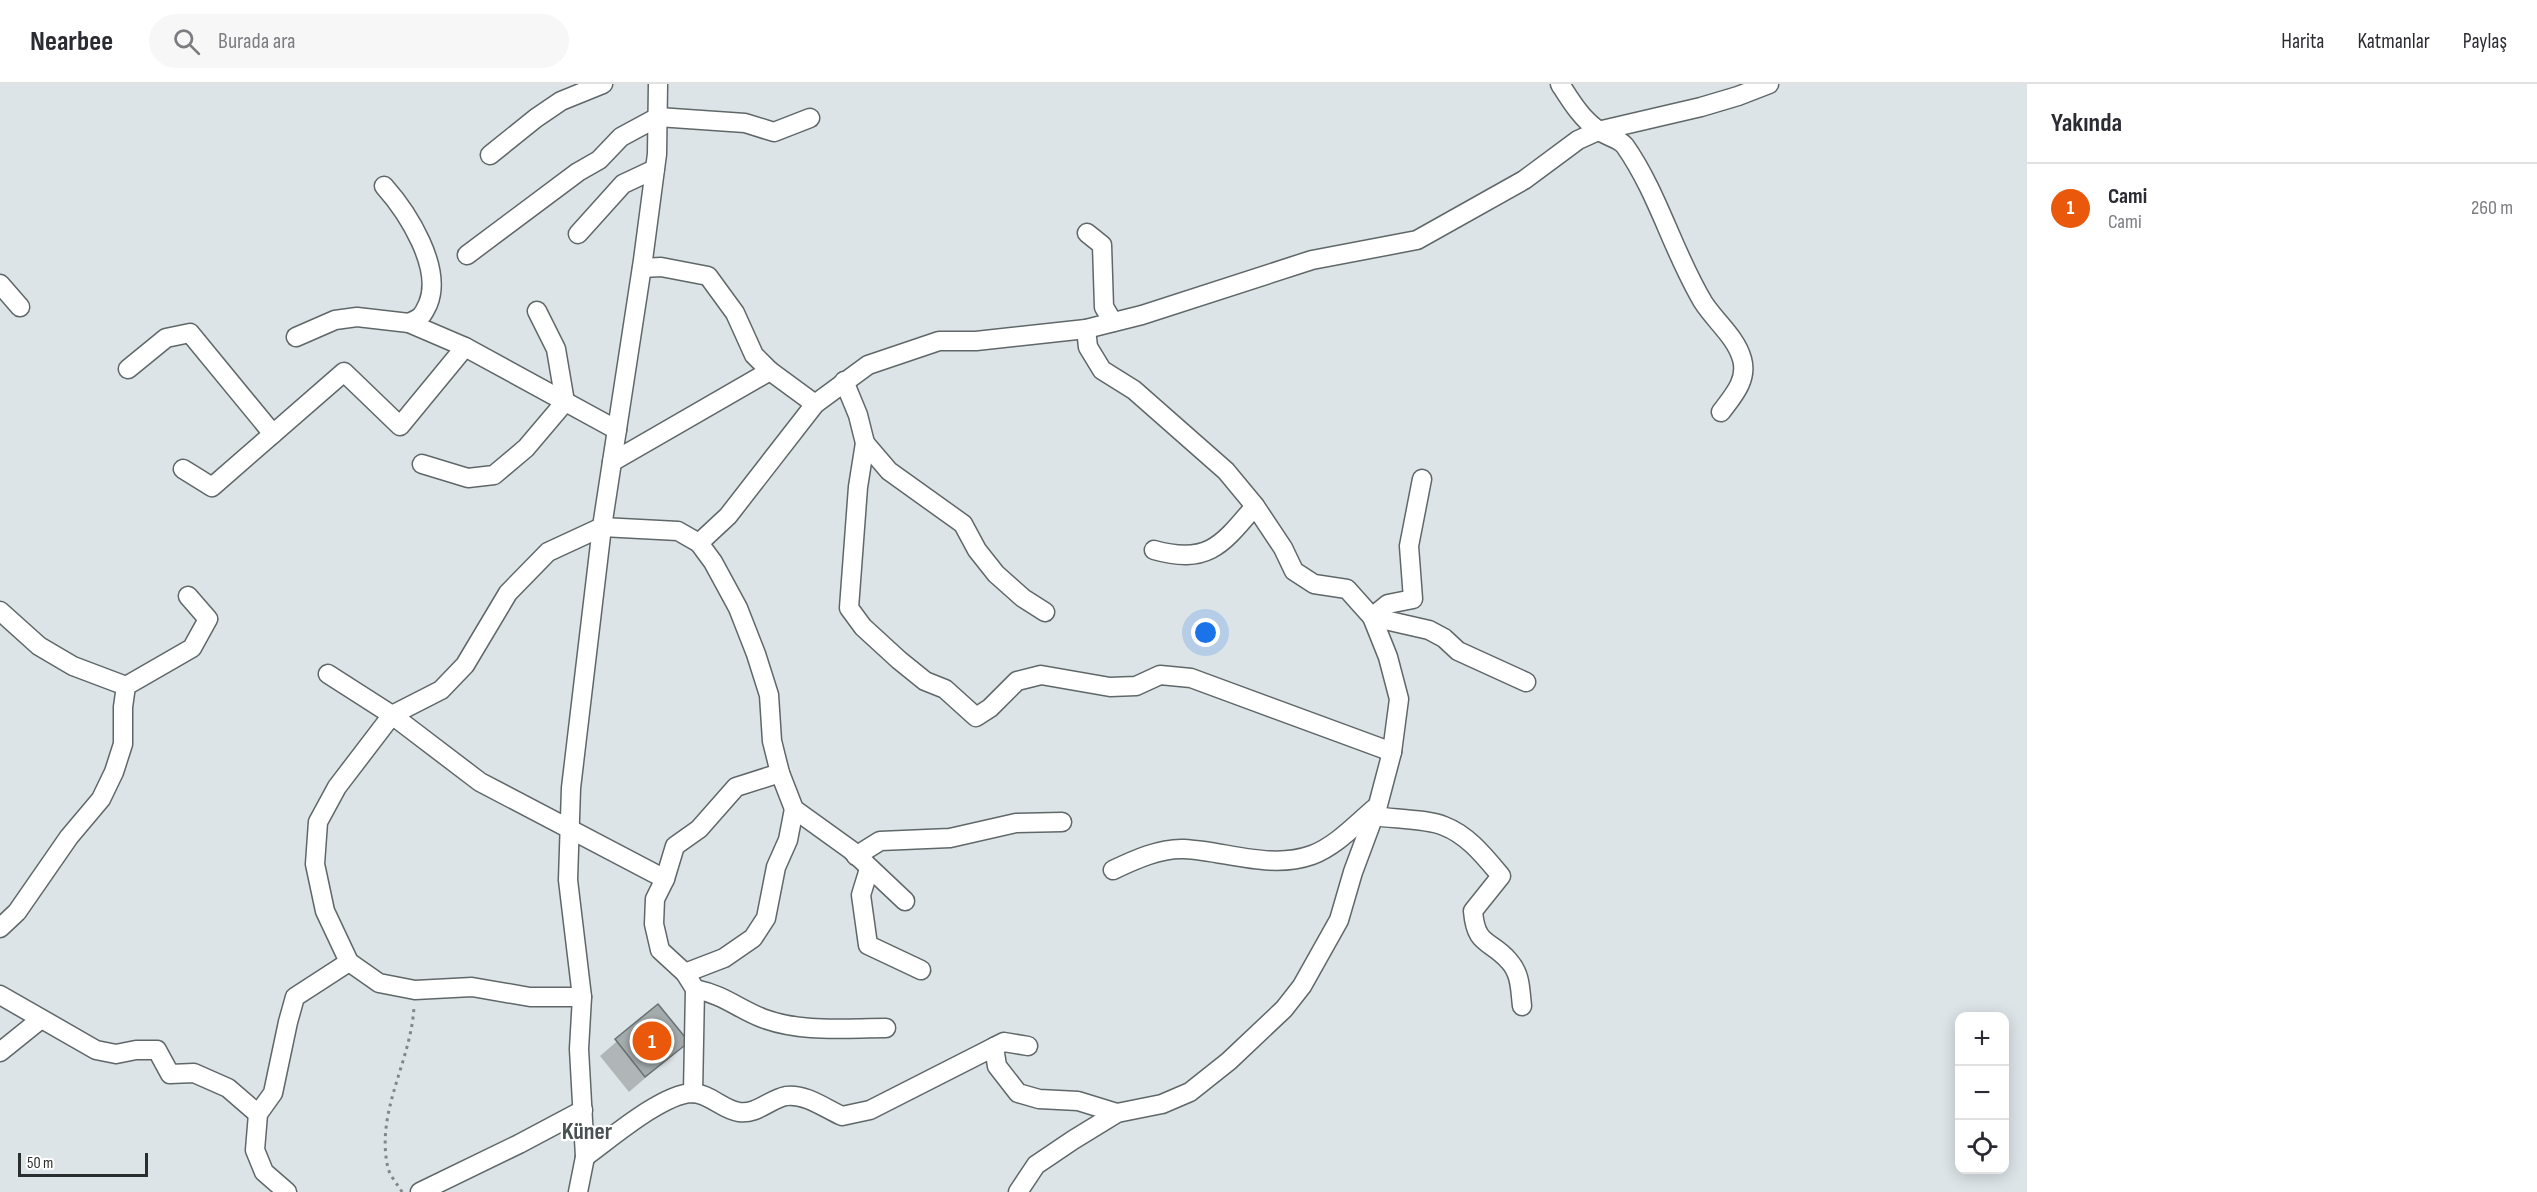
<!DOCTYPE html>
<html lang="tr">
<head>
<meta charset="utf-8">
<style>
	:root { --surface:#fff; --page:#f7f7f7; --text:#2b2b33; --muted:#7c7c81; --line:#e1e1e2; --accent:#ea580c }
	body { margin:0; font-family:"Sofia Sans Condensed",sans-serif; background:var(--page); color:var(--text) }
	.controls { position:absolute; right:18px; bottom:18px; display:grid; overflow:hidden; border-radius:12px; box-shadow:0 3px 15px #0003 }
	.controls button { width:54px; height:54px; display:grid; place-items:center; padding:0; border:0; border-bottom:2px solid var(--line); background:var(--surface); color:var(--text); font:30px sans-serif }
	.scale { position:absolute; left:18px; bottom:15px; width:130px; box-sizing:border-box; padding-left:6px; border:3px solid #2b2e2f; border-top:0; font-size:16px; line-height:21px; white-space:nowrap; color:#2b2e2f; -webkit-text-stroke:4px #fff; paint-order:stroke }
	.you { position:absolute; left:1206px; top:549px; width:21px; height:21px; margin:-15px; border:4px solid #fff; border-radius:50%; background:#1a73e8; box-shadow:0 0 0 9px #1a73e833 }
	.badge { display:grid; place-items:center; width:39px; height:39px; border-radius:50%; background:var(--accent); color:#fff; font-size:20px; font-weight:700 }
	.pin { position:absolute; translate:-50% -50%; border:3px solid #fff; box-shadow:0 2px 6px #0006 }
	.list { margin:0; padding:0; list-style:none }
	h2 { display:flex; justify-content:space-between; align-items:center; height:78px; margin:0; padding:0 24px; font-size:26px }
	h2 small { font-size:20px; font-weight:400; color:var(--muted) }
	.list li { display:grid; grid-template-columns:39px 1fr auto; gap:18px; align-items:center; box-sizing:border-box; height:90px; padding:0 24px; border-top:2px solid var(--line) }
	.list b { display:block; font-size:22px; white-space:nowrap }
	.list p { margin:0; font-size:20px; white-space:nowrap; color:var(--muted) }
	.list em { font-size:20px; font-style:normal; color:var(--muted) }
	.icon { flex:none; width:33px; height:33px; fill:none; stroke:currentColor; stroke-width:2; stroke-linecap:round; stroke-linejoin:round }
	.map { position:relative; flex:none; width:2027px; height:1108px; overflow:hidden }
	header { display:flex; align-items:center; gap:36px; box-sizing:border-box; height:84px; padding:0 30px; background:var(--surface); border-bottom:2px solid var(--line) }
	header strong { font-size:28px }
	nav { display:flex; gap:33px; margin-inline-start:auto; font-size:21px }
	.search { width:420px; height:54px; background:var(--page); display:flex; align-items:center; gap:15px; box-sizing:border-box; padding:0 21px; border-radius:33px; color:var(--muted); font-size:22px }
	main { display:flex }
	aside { flex:1; background:var(--surface) }
	.map>svg:first-child { display:block }
</style>
</head>
<body>
<header>
<strong>Nearbee</strong>
<div class="search"><svg class="icon" aria-label="search" viewBox="0 0 24 24"><circle cx="10" cy="10" r="6"/><path d="M15 15l6 6"/></svg>Burada ara</div>
<nav><a>Harita</a><a>Katmanlar</a><a>Paylaş</a></nav>
</header>
<main>
<div class="map">
<svg width="2027" height="1108" viewBox="0 0 2027 1108">
	<rect width="100%" height="100%" fill="#dce4e7"/>
	<path fill="#0003" d="M658,922L687,958L629,1008L600,972Z"/>
	<path fill="#a4abad" stroke="#6a7173" stroke-width="1.5" d="M658,920L689,958L645,993L615,955Z"/>
	<g fill="none" stroke-linecap="round" stroke-linejoin="round">
		<g stroke="#606769" stroke-width="21">
			<g id="minor">
				<path d="M1560,0C1571,17 1581,34 1598,46C1605,52 1619,54 1625,62C1658,109 1673,168 1703,218C1715,237 1736,253 1742,275C1748,296 1733,312 1721,328"/>
				<path d="M490,71L536,34L561,17L603,0"/>
				<path d="M384,102C408,129 443,184 428,220C426,224 424,229 421,232C418,235 413,237 409,239"/>
				<path d="M1087,149L1102,161L1104,223L1113,238"/>
				<path d="M578,150L623,100L655,85"/>
				<path d="M467,171L578,88L599,76L621,53L658,33L745,39L774,48L810,34"/>
				<path d="M642,184L661,183L708,192L735,229L754,271L770,287L815,320"/>
				<path d="M0,200L20,223"/>
				<path d="M296,253L335,236L357,233L409,239L465,263L617,346"/>
				<path d="M128,285L166,254L190,249L273,350"/>
				<path d="M844,297L858,331L865,359L858,403L849,524L863,543L899,576L925,597L945,605L976,633L990,624L1017,597L1041,591L1110,603L1136,602L1160,591L1191,594L1392,668"/>
				<path d="M865,359L889,387L963,440L977,466L996,490L1023,514L1045,528"/>
				<path d="M612,378L770,287"/>
				<path d="M422,380L468,394L494,391L526,364L565,318L556,265L537,227"/>
				<path d="M183,385L212,403L344,288L400,342L465,263"/>
				<path d="M699,459L728,432L815,320L868,281L939,257H976L1086,245L1142,231L1312,176L1417,156L1524,96L1578,56L1598,47L1701,23L1738,12L1769,0"/>
				<path d="M1154,466C1208,481 1222,461 1255,422"/>
				<path d="M0,527L39,562L73,582L126,602"/>
				<path d="M1372,533L1429,546L1444,554L1458,567L1526,598"/>
				<path d="M1372,533L1388,520L1413,515L1409,462L1422,395"/>
				<path d="M328,590L392,631L480,698L665,795L655,815L654,840L660,866L685,889L695,905L693,1009"/>
				<path d="M1374,732C1393,735 1428,735 1444,742C1468,751 1485,773 1501,792L1473,827C1476,863 1490,855 1509,877C1521,890 1520,906 1522,922"/>
				<path d="M856,772L880,757L950,754L1016,739L1062,738"/>
				<path d="M869,785L861,811L868,861L921,886"/>
				<path d="M1113,786C1134,776 1160,764 1184,765C1226,767 1270,786 1312,771C1336,762 1356,740 1375,724"/>
				<path d="M665,795L675,762L699,745L736,703L780,689"/>
				<path d="M0,844L17,828L69,753L101,715L114,688L123,660V623L126,602L192,564L208,535L188,512"/>
				<path d="M685,889L724,874L753,854L766,834L776,783L788,756L794,725"/>
				<path d="M695,905C724,911 737,924 762,934C802,949 844,944 886,944"/>
				<path d="M0,911L96,966L116,970L136,966H157L170,990L194,989L228,1004L258,1030"/>
				<path d="M582,913H530L472,903L415,906L379,899L349,878L325,827L315,780L318,738L337,703L392,631L441,606L465,581L508,509L548,468L602,443L678,447L699,459L713,478L738,524L756,570L769,611L772,657L780,689L794,725L851,766L905,817"/>
				<path d="M1028,962L1004,958L994,963L997,982L1018,1009L1039,1015L1078,1017L1117,1029"/>
				<path d="M0,968L41,935"/>
				<path d="M585,1073C610,1055 662,1010 692,1009C709,1009 723,1026 739,1028C756,1031 770,1015 786,1012C805,1009 826,1025 842,1032L870,1026L994,963"/>
				<path d="M287,1108L264,1088L255,1066L258,1030L273,1009L288,938L295,913L349,878"/>
				<path d="M420,1108L519,1060L583,1026"/>
				<path d="M578,1108L585,1073L579,965L582,913L568,796L571,704L602,443L643,176L657,70L658,0"/>
				<path d="M1018,1108L1036,1081L1073,1056L1117,1029L1162,1020L1190,1008L1229,977L1284,925L1302,902L1339,836L1353,788L1378,721L1392,668L1399,615L1388,573L1372,533L1347,505L1314,500L1294,487L1283,464L1255,422L1226,387L1134,306L1102,286L1088,263L1086,245"/>
			</g>
		</g>
		<path stroke="#818688" stroke-width="3" stroke-dasharray="3 4.5" stroke-linecap="butt" d="M402,1108C398,1101 390,1092 388,1084C375,1028 411,978 414,923"/>
		<use href="#minor" stroke="#fff" stroke-width="18"/>
	</g>
	<g text-anchor="middle" dominant-baseline="central" stroke-width="4.5" stroke-linejoin="round" paint-order="stroke">
		<g font-size="24" font-weight="bold" fill="#495052" stroke="#fff">
			<text x="587" y="1047">Küner</text>
		</g>
	</g>
</svg>
<div class="controls">
<button>+</button>
<button>−</button>
<button><svg class="icon" aria-label="locate" viewBox="0 0 24 24"><circle cx="12" cy="12" r="6"/><path d="M12 2v4M12 18v4M2 12h4M18 12h4"/></svg></button>
</div>
<div class="scale">50 m</div>
<div class="you"></div>
<div class="pin badge" style="left:652px;top:957px">1</div>
</div>
<aside>
<h2>Yakında<small></small></h2>
<ul class="list">
<li><span class="badge">1</span><div><b>Cami</b><p>Cami</p></div><em>260 m</em></li>
</ul>
</aside>
</main>
</body>
</html>
